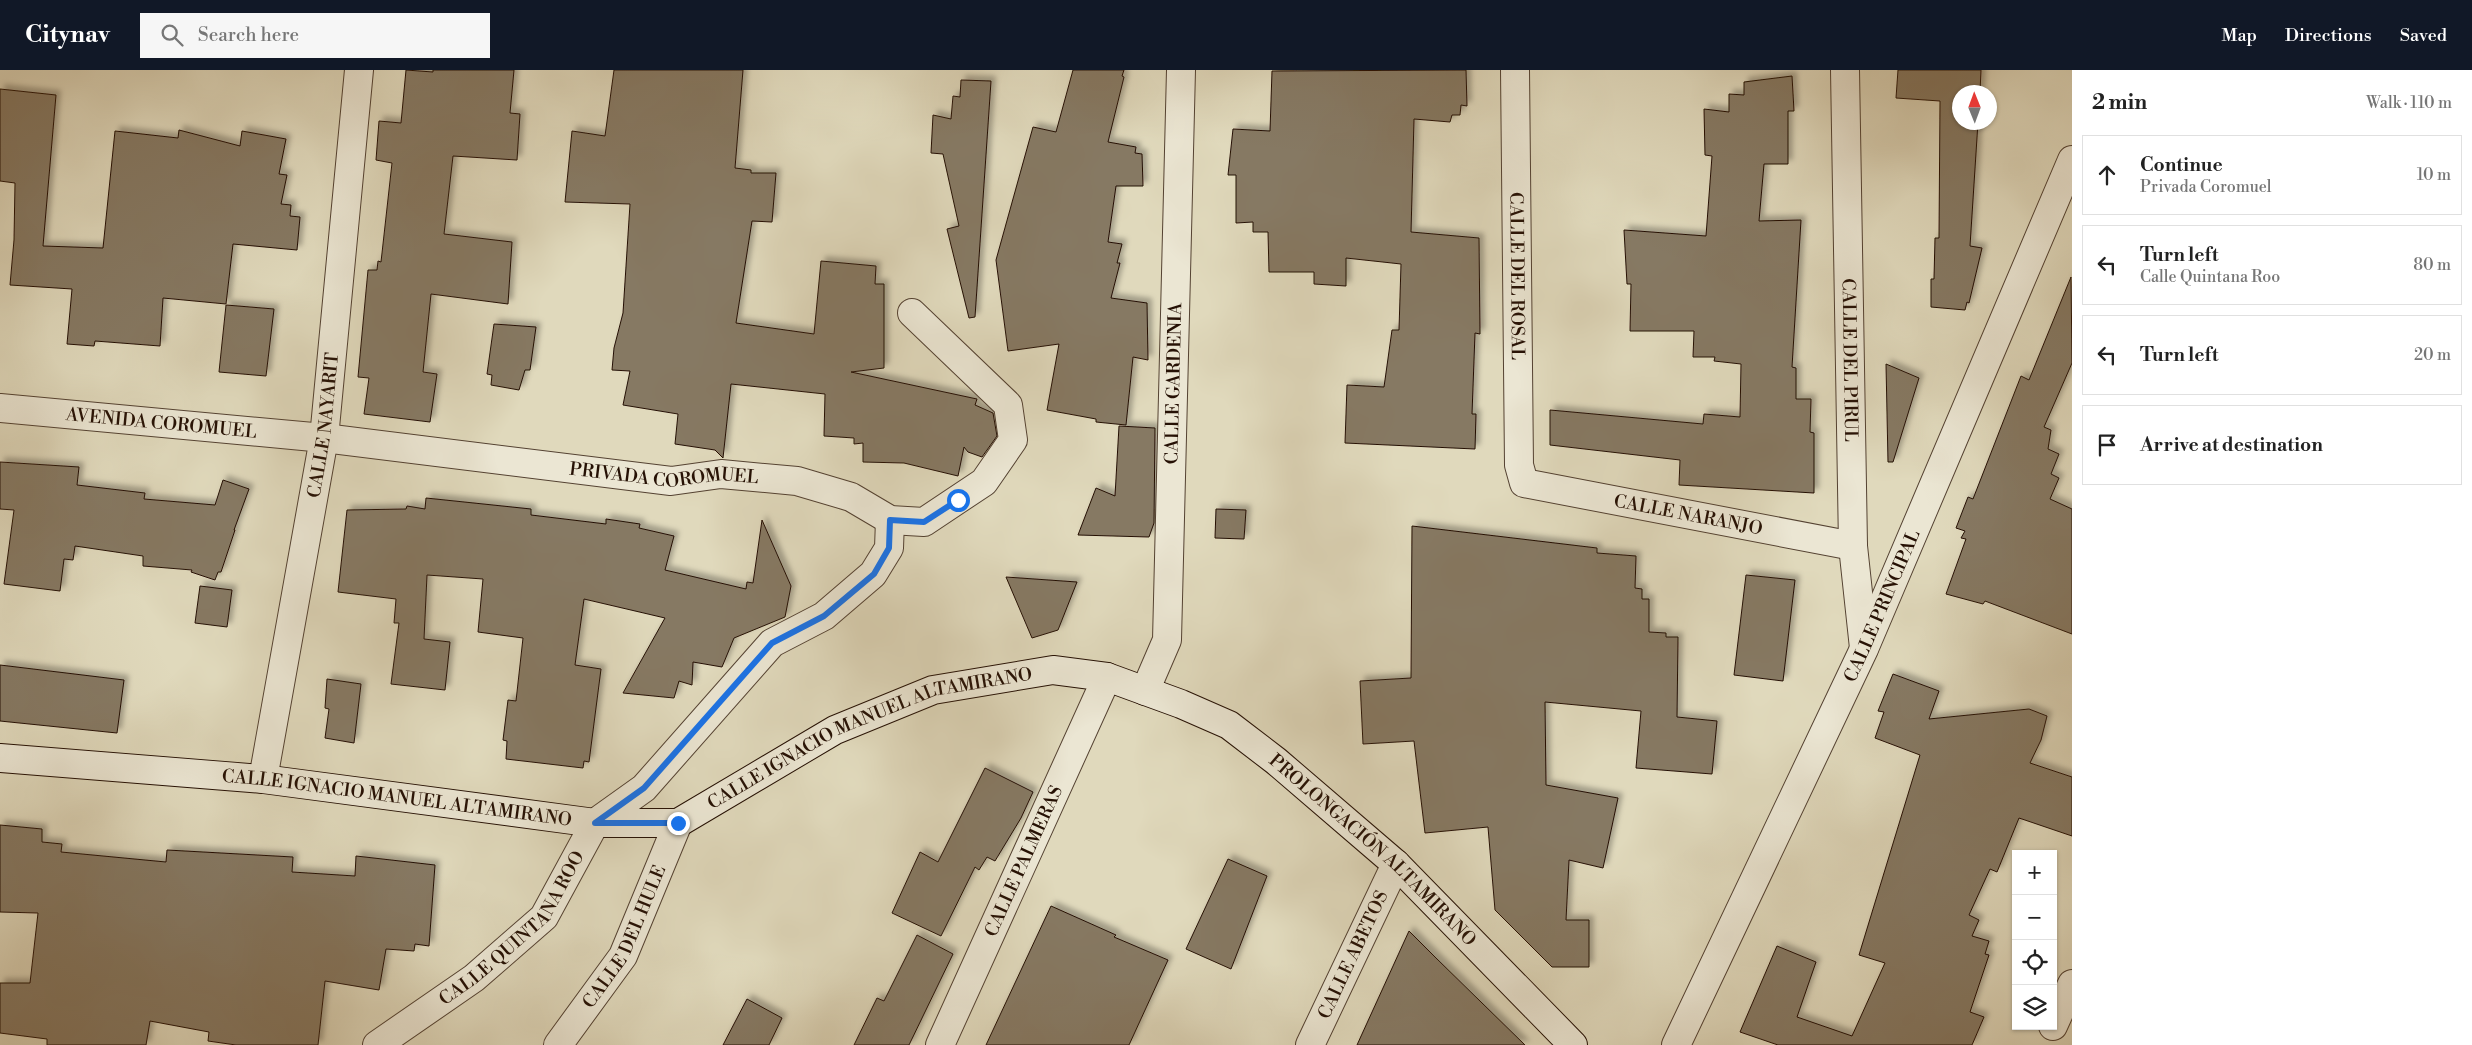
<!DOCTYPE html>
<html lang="en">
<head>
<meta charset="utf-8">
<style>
	:root { --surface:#fff; --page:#f6f6f6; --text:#222; --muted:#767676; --line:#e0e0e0; --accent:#111827 }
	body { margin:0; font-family:"Libre Bodoni",serif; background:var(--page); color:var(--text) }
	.controls { position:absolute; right:15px; bottom:15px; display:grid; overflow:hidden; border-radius:0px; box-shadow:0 1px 4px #0004 }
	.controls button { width:45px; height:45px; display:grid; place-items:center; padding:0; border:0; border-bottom:1px solid var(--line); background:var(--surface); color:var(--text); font:25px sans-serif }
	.compass { position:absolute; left:1952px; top:15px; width:45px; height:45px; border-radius:50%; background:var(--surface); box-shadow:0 1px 4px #0004; rotate:359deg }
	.stop { position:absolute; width:15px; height:15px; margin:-11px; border:4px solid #1a73e8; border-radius:50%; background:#fff }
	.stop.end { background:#1a73e8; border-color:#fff; box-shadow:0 1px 5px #0008 }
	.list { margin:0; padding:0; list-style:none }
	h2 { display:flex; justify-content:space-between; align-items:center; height:65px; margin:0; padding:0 20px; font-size:21px }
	h2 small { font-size:16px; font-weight:400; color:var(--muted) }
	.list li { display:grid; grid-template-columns:32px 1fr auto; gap:15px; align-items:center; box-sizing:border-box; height:80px; margin:0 10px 10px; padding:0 10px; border:1px solid var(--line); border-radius:0px }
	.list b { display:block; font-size:19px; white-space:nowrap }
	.list p { margin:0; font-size:16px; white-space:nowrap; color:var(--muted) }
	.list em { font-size:16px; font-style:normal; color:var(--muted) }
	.icon { flex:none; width:28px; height:28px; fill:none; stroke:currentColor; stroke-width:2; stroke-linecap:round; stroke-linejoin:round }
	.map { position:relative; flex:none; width:2072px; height:975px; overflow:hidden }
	header { display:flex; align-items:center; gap:30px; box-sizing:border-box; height:70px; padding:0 25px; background:var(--accent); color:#fff }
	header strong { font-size:24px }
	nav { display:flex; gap:28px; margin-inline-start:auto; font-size:18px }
	.search { width:350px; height:45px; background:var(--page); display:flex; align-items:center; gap:12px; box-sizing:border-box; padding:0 18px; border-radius:0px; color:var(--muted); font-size:19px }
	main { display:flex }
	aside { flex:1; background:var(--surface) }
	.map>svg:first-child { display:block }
</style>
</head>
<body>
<header>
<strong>Citynav</strong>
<div class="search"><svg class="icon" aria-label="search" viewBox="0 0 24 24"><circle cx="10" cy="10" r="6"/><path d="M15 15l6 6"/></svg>Search here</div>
<nav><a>Map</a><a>Directions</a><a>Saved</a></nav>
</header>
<main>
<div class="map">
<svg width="2072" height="975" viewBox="0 0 2072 975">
	<defs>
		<filter id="shadow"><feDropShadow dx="4.5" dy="-4.5" stdDeviation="2.5" flood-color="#0004"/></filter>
	</defs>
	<rect width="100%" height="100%" fill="#e0d9bc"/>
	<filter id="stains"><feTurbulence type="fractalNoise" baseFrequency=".004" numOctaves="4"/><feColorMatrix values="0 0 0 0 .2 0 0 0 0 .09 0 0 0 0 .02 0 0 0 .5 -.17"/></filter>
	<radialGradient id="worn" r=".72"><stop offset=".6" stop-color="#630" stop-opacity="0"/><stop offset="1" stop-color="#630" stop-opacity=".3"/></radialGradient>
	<g fill="#867964" stroke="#251004" filter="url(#shadow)">
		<path d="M406,0L433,2V0H514L510,43L520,44L517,90L453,86L444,164L512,172L508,234L431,224L423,302L437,304L430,352L364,344L369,308L358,307L368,200H377L378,191L381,192L392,93L376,90L379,51L401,53Z"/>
		<path d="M614,0H743L735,98L751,100V103H776L772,152L752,151L736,253L814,264L821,191L876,196L875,214H884V298L851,302L977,329L975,335L993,343L997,366L982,387L968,382L964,377L958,406L904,393L863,392V373L854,374V368L824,366L825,324L731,314L723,388L715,380L675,374L678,344L623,335L630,301L612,300L614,278L623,243L630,134L565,132L572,61L605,66Z"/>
		<path d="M1073,0H1124L1122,6L1124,7L1108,72L1136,77L1135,83L1142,84L1143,116H1116L1108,172L1122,174L1117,193H1120L1111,228L1147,233L1148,290L1133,287L1126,355L1096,352V349L1047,340L1059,274L1008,281L996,190L1033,57L1056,62Z"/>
		<path d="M1466,0L1467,36L1461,35L1460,45H1452L1450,52L1414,49L1411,162L1479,168L1480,264L1475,263L1472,344H1476L1475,379L1345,373L1347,315L1384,317L1392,260H1399L1401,194L1346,188V216L1314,214V202H1269L1268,162H1253V152L1236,153V105H1228L1233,59L1270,61L1272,1Z"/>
		<path d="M1898,0H1981L1980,22H1960V52H1978L1970,176L1982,178L1969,233L1967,232L1965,240L1931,237V209H1934L1935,168H1939L1940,31L1896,28Z"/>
		<path d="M1792,6L1794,41H1788V94H1764L1759,151L1801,150L1792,297L1796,298V329H1811L1810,362L1814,363V423L1679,415L1680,390L1550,375V340L1703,354L1704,344L1740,347L1741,294L1714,291L1715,287H1693L1694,261H1630L1631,214H1627L1624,160L1706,166L1712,86L1705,85L1704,39L1729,42V24L1744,25V12Z"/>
		<path d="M961,10L991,11L975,247L969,248L947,159L959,156L943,84L931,83L933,45L951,49L953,26L960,27Z"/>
		<path d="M0,19L56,25L43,176L103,178L115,61L178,68L179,60L240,76L242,61L286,69L279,104L287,105L281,134L291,135L290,146L300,147L297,180L233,174L226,234L163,228L160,276L95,271L94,276L67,274L72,219L10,215L14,170L15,113L0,111Z"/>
		<path d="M2071,207L2072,293L2044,357L2051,360L2048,379L2059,384L2051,404L2059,408L2050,429L2072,439V564L1985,531L1983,534L1946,524L1966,469L1961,468L1965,461L1956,458L1968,427L1973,429L2021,306L2029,310Z"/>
		<path d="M226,235L274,239L266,306L219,302Z"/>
		<path d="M494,254L536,257L530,300H525L519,320L491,315L492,305L487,304Z"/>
		<path d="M1886,294L1919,308L1893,392H1888Z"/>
		<path d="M1119,356L1155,358L1154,453L1149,467L1078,465L1096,418L1115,426Z"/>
		<path d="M0,392L79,397L77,415L145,423L144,429L215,435L223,410L249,419L234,460H235L221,502H218L215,510L191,502L192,500L143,496V486L75,476L73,490L64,489L60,521L4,514L14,440L0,439Z"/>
		<path d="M426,428L531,439V445L606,454V449L640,454L639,458L674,466L665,500L746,519L747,512L753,513L762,450L791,516L785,547L734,568L722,597L693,592L692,615L679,611L674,628L623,623L665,548L584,529L575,595L601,599L589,692L584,691L583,698L506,689L507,671L503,670L508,630L516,631L523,568L478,562L483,509L427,505L424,569L450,572L445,620L391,614L399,553H394L396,529L338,522L347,440L406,439L407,436L425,439Z"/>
		<path d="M1216,439L1246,440L1244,469L1215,468Z"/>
		<path d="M1412,456L1597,478V483L1636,486L1635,518L1642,519V529H1649V562L1666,563V567H1678L1677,647L1717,651L1712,704L1636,698L1641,641L1545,632L1546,715L1618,728L1603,798L1569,790L1566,850H1589V897H1552L1495,840L1488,757L1425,763L1414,671L1363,674L1360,611L1411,608Z"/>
		<path d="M1746,505L1795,510L1783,611L1734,605Z"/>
		<path d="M1006,507L1077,512L1058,560L1032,568Z"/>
		<path d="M200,516L232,520L227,557L195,553Z"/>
		<path d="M0,595L124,610L117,663L0,651Z"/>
		<path d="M1893,604L1939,621L1929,649L2029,639L2047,646L2041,670L2030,693L2072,707V766L2019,748L1997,802L1990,799L1969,845L1979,850L1972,866L1989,871L1985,884L1989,885L1970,942L1984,947L1972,975H1778L1740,962L1777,876L1816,892L1797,947L1852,966L1885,893L1859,885L1920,685L1875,668L1884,642L1878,641Z"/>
		<path d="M327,609L361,614L354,673L325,668L329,639L325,638Z"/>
		<path d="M985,698L1033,722L1021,748L995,791L987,787L979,800L975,797L941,866L892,843L920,782L938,792Z"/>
		<path d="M0,755L42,759V772L62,774L61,782L166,792L167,780L293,787L292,802L355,806L356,786L435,795L429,876L415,874L414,881L386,879L379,920L325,911L318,975H236L208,971L209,962L150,951L146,975H47V969L0,963V913H30L38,843L0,842Z"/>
		<path d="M1228,789L1267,806L1231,899L1186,879Z"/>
		<path d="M1051,836L1116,865L1114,867L1168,890L1129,975H986Z"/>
		<path d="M1409,861L1436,888L1525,975H1357Z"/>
		<path d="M917,865L953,884L909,975H854L877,928L884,931Z"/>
		<path d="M747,929L782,948L769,975H723Z"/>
	</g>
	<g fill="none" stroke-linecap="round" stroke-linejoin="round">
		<g stroke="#544232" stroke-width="30">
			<g id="street">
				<path id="s1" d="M1515,0L1519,395L1524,413L1853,476"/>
				<path id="s2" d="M1845,0L1853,476L1864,578"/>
				<path id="s3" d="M0,338L324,368L671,411L721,404L797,411L851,427L890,450L924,452L984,412L1013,370L1008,335L912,243"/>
				<path id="s4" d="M1145,621L1167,570L1181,0"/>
				<path id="s5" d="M263,709L324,368L359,0"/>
				<path d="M2053,956L2072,914"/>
				<path id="s6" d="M377,975L474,908L544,847L595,753L644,718L772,573L824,546L873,504L889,478L890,450"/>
				<path id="s7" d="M558,975L623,886L678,753"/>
				<path id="s8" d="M940,975L1107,607"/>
				<path id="s9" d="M1310,975L1396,794"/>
				<path id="s10" d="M1676,975L1864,579L2072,90"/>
			</g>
		</g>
		<g stroke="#251004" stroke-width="30">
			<g id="secondary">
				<path id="s11" d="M0,688L263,709L595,753H678L835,660L933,620L1053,600L1107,607L1181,634L1229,655L1276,691L1396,794L1573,975"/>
			</g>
		</g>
		<use href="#street" stroke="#ebe6d3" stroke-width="28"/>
		<use href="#secondary" stroke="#ebe6d3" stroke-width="28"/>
	</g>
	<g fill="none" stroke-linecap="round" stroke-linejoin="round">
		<path stroke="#1a73e8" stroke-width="6" d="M678,753H595L644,718L772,573L824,546L874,504L889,478L890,450L924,452L958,430"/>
	</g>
	<g text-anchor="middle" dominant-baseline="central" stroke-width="4" stroke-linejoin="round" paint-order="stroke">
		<g font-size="18" fill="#251004" stroke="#ebe6d3">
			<text stroke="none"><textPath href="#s1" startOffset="206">CALLE DEL ROSAL</textPath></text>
			<text stroke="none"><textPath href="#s2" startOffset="290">CALLE DEL PIRUL</textPath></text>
			<text stroke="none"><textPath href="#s4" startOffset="312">CALLE GARDENIA</textPath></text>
			<text stroke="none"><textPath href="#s3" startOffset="162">AVENIDA COROMUEL</textPath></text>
			<text stroke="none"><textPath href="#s5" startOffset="359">CALLE NAYARIT</textPath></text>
			<text stroke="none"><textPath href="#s3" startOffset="668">PRIVADA COROMUEL</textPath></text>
			<text stroke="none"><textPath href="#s1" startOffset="581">CALLE NARANJO</textPath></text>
			<text stroke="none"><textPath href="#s10" startOffset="485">CALLE PRINCIPAL</textPath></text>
			<text stroke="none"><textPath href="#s11" startOffset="894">CALLE IGNACIO MANUEL ALTAMIRANO</textPath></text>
			<text stroke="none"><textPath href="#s11" startOffset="399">CALLE IGNACIO MANUEL ALTAMIRANO</textPath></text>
			<text stroke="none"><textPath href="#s11" startOffset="1468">PROLONGACIÓN ALTAMIRANO</textPath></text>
			<text stroke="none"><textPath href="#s8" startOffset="202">CALLE PALMERAS</textPath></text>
			<text stroke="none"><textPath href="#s6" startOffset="181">CALLE QUINTANA ROO</textPath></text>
			<text stroke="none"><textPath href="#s7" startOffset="128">CALLE DEL HULE</textPath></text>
			<text stroke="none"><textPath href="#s9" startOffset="100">CALLE ABETOS</textPath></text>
		</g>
	</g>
	<rect width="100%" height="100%" filter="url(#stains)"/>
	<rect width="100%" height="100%" fill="url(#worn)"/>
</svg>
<div class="controls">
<button>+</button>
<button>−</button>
<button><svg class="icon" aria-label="locate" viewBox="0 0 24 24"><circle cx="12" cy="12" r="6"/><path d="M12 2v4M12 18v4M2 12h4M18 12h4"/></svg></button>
<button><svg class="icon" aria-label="layers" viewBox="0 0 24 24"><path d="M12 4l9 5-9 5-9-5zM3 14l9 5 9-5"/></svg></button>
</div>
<svg class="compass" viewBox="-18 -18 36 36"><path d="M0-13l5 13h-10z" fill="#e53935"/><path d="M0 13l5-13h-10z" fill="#767676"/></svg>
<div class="stop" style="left:958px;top:430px"></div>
<div class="stop end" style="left:678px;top:753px"></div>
</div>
<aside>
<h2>2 min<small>Walk · 110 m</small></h2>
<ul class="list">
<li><svg class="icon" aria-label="ahead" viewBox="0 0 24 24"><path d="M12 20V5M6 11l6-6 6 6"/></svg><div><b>Continue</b><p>Privada Coromuel</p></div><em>10 m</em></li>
<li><svg class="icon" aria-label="left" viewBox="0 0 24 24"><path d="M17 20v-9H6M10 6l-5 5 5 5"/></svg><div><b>Turn left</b><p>Calle Quintana Roo</p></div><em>80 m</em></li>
<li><svg class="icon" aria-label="left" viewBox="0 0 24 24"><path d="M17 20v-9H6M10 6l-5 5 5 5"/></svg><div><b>Turn left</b></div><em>20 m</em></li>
<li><svg class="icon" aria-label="arrive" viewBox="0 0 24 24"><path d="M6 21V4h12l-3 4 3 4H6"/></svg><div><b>Arrive at destination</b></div></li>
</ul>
</aside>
</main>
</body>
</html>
